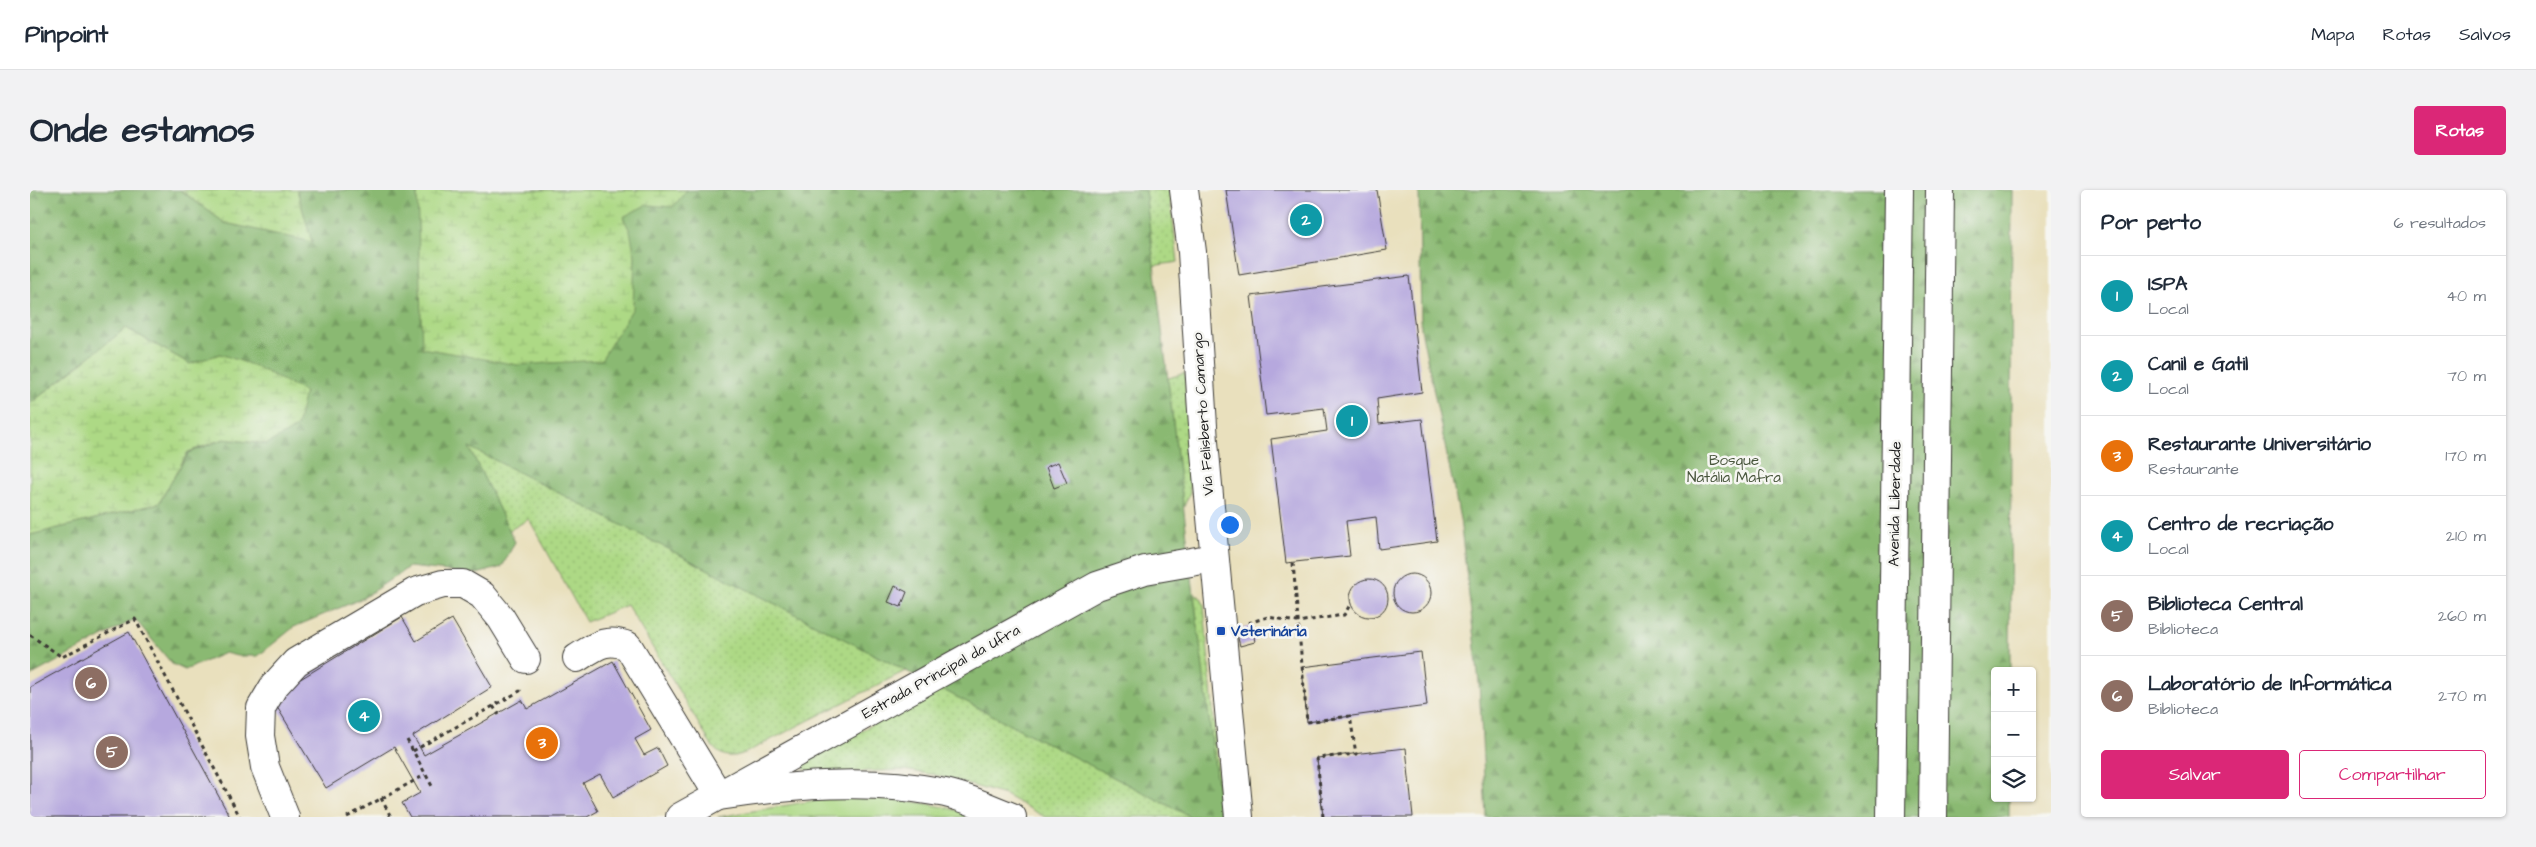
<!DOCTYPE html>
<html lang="pt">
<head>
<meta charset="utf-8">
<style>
	:root { --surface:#fff; --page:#f2f2f3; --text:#1f2937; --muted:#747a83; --line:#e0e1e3; --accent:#db2777 }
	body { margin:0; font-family:"Architects Daughter",sans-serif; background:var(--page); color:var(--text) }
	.controls { position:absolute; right:15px; bottom:15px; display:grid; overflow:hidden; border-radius:5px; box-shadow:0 1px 4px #0004 }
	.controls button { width:45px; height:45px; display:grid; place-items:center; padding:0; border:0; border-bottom:1px solid var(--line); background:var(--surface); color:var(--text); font:25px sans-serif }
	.you { position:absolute; left:1199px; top:334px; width:18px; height:18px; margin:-12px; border:4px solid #fff; border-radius:50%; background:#1a73e8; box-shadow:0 0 0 8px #1a73e833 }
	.badge { display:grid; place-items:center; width:32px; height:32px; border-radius:50%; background:var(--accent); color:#fff; font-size:16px; font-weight:700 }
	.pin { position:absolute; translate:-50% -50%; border:2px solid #fff; box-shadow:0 1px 5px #0006 }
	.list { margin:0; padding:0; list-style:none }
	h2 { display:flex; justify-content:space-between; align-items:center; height:65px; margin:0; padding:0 20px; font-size:21px }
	h2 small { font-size:16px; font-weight:400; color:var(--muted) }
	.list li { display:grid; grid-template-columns:32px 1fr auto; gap:15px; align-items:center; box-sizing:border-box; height:80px; padding:0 20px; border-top:1px solid var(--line) }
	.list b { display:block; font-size:19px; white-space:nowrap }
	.list p { margin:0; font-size:16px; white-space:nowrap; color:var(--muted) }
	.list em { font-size:16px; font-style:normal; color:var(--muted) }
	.actions { display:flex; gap:10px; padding:15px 20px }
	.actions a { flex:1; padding:11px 0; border:1px solid var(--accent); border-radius:5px; text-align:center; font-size:18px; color:var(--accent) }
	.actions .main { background:var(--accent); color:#fff }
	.icon { flex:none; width:28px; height:28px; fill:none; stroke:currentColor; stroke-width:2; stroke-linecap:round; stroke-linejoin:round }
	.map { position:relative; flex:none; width:2021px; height:627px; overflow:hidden; border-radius:5px }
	header { display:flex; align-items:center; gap:30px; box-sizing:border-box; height:70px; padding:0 25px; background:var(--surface); border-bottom:1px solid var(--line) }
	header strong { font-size:24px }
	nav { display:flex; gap:28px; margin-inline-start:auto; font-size:18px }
	.intro { display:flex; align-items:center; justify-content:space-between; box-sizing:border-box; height:120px; padding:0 30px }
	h1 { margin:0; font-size:35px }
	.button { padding:12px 22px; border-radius:5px; background:var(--accent); color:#fff; font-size:18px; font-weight:700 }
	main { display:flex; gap:30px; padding:0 30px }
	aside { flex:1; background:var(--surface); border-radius:5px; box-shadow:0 1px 4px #0004 }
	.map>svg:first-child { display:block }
</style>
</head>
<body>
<header>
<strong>Pinpoint</strong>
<nav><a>Mapa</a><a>Rotas</a><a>Salvos</a></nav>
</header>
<div class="intro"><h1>Onde estamos</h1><a class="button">Rotas</a></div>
<main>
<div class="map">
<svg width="2021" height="627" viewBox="0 0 2021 627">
	<defs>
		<pattern id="grass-dots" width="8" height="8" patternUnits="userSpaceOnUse" patternTransform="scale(1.25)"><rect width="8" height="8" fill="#add985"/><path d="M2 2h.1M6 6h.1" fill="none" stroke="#94ba72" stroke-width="1.8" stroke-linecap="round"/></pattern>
		<pattern id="forest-firs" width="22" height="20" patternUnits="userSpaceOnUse" patternTransform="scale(1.25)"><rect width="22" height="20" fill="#8ab972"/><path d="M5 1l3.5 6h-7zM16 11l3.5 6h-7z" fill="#769e62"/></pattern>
		<pattern id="wetland-marsh" width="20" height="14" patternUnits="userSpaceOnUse" patternTransform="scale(1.25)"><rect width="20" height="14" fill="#add985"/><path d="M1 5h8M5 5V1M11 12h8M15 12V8" fill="none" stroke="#94ba72"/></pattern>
	</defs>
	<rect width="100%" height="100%" fill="#f6f6f2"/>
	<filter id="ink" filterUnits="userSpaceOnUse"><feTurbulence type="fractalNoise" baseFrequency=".02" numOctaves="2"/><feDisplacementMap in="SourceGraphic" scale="10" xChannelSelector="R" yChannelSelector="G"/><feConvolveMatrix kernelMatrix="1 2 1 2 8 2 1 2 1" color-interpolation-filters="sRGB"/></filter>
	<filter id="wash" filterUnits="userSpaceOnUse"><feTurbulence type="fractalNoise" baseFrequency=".0096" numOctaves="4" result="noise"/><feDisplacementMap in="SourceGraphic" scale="20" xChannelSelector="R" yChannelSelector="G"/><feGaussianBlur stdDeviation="1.12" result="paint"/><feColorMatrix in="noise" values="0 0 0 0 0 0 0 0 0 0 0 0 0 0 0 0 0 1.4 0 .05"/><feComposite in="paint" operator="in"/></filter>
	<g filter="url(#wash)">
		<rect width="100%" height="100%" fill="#e9e0bd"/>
		<g fill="url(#grass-dots)" stroke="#647a50">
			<path d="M1074,0H1139L1148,72L1102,79Z"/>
			<path d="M392,158L1022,224L1155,183L1160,302L1148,331L1098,367L715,563C701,568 692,568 682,556L597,415L556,432L499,329L478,341Z"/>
			<path d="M1157,397L1171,408L1174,415L1192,627H1015L975,605L906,585L874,580L780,583L774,578L775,571L1063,414Z"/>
		</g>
		<g fill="url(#forest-firs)" stroke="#536a47">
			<path d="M0,0H150L195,33L281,51L267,0H387V6L391,0H1115L1191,627H1161L439,257L485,352L472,377L447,384L379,377L333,408L264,437L228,466H207L195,463L155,480L142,474L105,429L0,486V345L129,313L158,263L194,249L237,254L190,164L160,174L96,138L0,214Z"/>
			<path d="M1389,0H1982L1980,481H1965V608H1979V627H1456L1449,492L1430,329L1391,139Z"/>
		</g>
		<g fill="url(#wetland-marsh)" stroke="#647a50">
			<path d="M150,0H267L282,52L195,33Z"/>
			<path d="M387,0H657L643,17L616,15L593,27L600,41L605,66L603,118L571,170L488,175L392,158Z"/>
			<path d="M96,138L160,174L190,164L225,176L275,202L267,237L237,254L194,249L158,262L129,313L0,345V214Z"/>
		</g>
		<path fill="#add985" stroke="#647a50" d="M793,609C843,608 899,608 946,627H688Z"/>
		<g id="blocks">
			<g fill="#b6a8de">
				<path d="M1196,0H1347L1357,60L1209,85Z"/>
				<path d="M1379,86L1392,202L1347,209L1349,234L1392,229L1407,351L1349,359L1346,327L1316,331L1320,366L1256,373L1241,249L1297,241L1294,218L1236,225L1221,106Z"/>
				<path d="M1028,272L1037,293L1024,298L1016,277Z"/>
				<circle cx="1382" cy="403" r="19"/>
				<circle cx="1339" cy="408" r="19"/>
				<path d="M865,396L877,402L871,417L858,412Z"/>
				<path d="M372,427L386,451L422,429L462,497L383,546L394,565L492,510L497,519L583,471L621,540L605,549L614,565L628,558L637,576L583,607L570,584L553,593L568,621L557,627H380L372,613L390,603L364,557L296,598L241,507Z"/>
				<path d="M1222,436L1225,452L1210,456L1206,440Z"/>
				<path d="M99,442L200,627H0V497Z"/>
				<path d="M1391,462L1397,516L1277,532L1272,477Z"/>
				<path d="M1376,558L1383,627H1293L1287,568Z"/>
			</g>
		</g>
	</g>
	<g filter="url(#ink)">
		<use href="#blocks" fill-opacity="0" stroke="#3b3934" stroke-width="1"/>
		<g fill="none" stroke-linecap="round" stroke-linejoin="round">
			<g stroke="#3b3934" stroke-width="30">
				<g id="minor">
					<path d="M1154,0L1162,62L1174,252L1209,627"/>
					<path d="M547,468C566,456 576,447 598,456L689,606C761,595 838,588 910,602C934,606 958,618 982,627"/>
					<path d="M255,627L235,577L230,546L231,518L244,496L266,472L385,402L413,394H433L452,405L471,428L496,469"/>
					<path d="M650,627L1067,396L1115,380L1184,368"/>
				</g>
			</g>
			<g stroke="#3b3934" stroke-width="30">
				<g id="major">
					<path d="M1861,627L1869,0"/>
					<path d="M1903,627L1910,0"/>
				</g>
			</g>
			<g stroke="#3b3934" stroke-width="3" stroke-dasharray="4 4" stroke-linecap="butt">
				<path d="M1263,373L1277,532L1320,526L1326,564L1287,568L1293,627"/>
				<path d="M1218,433L1238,427L1267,432L1314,425L1321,413"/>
				<path d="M0,445L32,467L105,429L210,627"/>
				<path d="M463,516L469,525"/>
				<path d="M377,550L402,596"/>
				<path d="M383,561L490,501V497"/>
				<path d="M351,608L361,627"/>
				<path d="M317,627L395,585"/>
			</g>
			<use href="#minor" stroke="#fff" stroke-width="28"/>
			<use href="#major" stroke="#fff" stroke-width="28"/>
		</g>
	</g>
	<rect fill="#1a4fb4" stroke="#f6f6f2" stroke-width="2" x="1186" y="436" width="10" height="10" rx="2.5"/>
	<g text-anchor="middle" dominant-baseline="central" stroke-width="5" stroke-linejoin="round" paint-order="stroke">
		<g font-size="15" fill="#1c1c1c" stroke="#f6f6f2">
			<text transform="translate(1173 224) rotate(-94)">Via Felisberto Camargo</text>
			<text transform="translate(1865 314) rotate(-89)">Avenida Liberdade</text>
			<text transform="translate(911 482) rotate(-29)">Estrada Principal da Ufra</text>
		</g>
		<g font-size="15" fill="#48553c" stroke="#f6f6f2">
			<text x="1704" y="270">Bosque<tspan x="1704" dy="17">Natália Mafra</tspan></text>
		</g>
		<g font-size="15" font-weight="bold" fill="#164399" stroke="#f6f6f2" text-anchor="start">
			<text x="1201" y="441">Veterinária</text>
		</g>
	</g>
</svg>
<div class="controls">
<button>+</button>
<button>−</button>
<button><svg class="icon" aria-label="layers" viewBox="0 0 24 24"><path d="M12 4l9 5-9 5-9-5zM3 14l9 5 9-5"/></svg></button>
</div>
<div class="you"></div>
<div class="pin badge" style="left:1322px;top:231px;background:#0f9aa8">1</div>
<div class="pin badge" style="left:1276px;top:30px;background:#0f9aa8">2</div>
<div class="pin badge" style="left:512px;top:553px;background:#e8710a">3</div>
<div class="pin badge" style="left:334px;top:526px;background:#0f9aa8">4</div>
<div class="pin badge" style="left:82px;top:562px;background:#8d6e63">5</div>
<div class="pin badge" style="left:61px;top:493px;background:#8d6e63">6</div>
</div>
<aside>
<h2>Por perto<small>6 resultados</small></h2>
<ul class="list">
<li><span class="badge" style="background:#0f9aa8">1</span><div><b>ISPA</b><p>Local</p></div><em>40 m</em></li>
<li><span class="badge" style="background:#0f9aa8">2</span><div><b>Canil e Gatil</b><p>Local</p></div><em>70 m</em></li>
<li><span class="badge" style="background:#e8710a">3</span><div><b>Restaurante Universitário</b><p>Restaurante</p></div><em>170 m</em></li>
<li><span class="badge" style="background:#0f9aa8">4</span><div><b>Centro de recriação</b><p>Local</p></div><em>210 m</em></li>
<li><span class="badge" style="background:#8d6e63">5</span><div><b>Biblioteca Central</b><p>Biblioteca</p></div><em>260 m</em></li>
<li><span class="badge" style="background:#8d6e63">6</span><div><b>Laboratório de Informática</b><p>Biblioteca</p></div><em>270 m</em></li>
</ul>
<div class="actions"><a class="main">Salvar</a><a>Compartilhar</a></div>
</aside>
</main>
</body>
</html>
